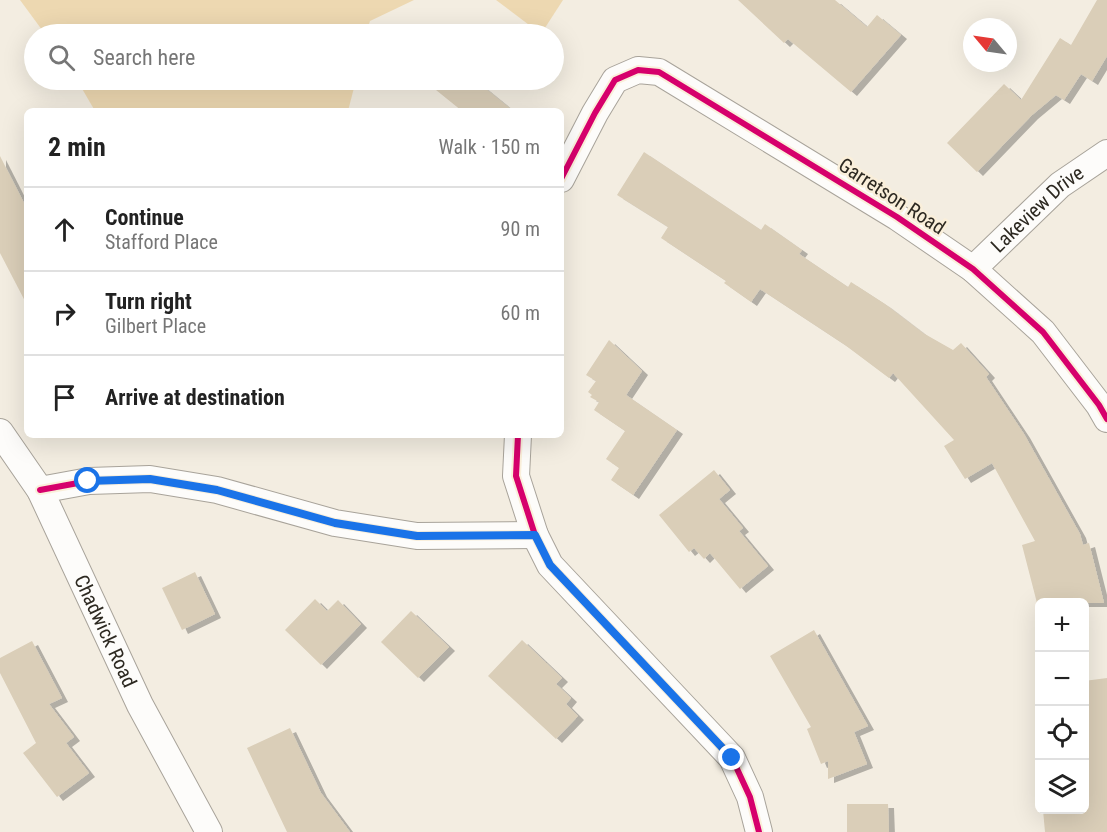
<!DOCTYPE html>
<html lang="en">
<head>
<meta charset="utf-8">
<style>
	:root { --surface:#fff; --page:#f6f6f6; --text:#222; --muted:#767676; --line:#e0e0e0 }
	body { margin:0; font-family:"Roboto Condensed",sans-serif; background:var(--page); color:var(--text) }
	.controls { position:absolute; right:18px; bottom:18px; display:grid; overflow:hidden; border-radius:9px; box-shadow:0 6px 24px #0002 }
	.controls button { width:54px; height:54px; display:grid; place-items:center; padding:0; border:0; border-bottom:2px solid var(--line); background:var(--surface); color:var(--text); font:30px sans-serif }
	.compass { position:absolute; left:963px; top:18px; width:54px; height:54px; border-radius:50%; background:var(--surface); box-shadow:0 6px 24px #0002; rotate:299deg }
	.stop { position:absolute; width:18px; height:18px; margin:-14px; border:4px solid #1a73e8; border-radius:50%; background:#fff }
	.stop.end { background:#1a73e8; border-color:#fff; box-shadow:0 2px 6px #0008 }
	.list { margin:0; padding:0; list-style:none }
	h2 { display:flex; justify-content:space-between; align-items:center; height:78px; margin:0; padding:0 24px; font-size:26px }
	h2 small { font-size:20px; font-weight:400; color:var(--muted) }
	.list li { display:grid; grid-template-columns:39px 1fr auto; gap:18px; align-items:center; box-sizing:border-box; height:84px; padding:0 24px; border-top:2px solid var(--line) }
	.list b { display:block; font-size:22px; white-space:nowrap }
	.list p { margin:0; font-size:20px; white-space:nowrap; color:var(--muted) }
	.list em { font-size:20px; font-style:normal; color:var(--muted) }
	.icon { flex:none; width:33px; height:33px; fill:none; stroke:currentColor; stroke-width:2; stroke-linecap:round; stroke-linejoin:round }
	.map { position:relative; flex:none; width:1107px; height:832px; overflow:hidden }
	.search { position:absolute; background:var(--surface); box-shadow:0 6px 24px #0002; left:24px; top:24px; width:540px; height:66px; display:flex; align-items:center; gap:15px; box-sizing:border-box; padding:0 21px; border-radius:33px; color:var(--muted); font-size:22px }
	.panel { position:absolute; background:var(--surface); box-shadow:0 6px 24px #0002; left:24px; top:108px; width:540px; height:330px; border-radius:9px }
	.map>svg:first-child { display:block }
</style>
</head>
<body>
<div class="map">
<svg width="1107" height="832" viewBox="0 0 1107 832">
	<defs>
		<filter id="shadow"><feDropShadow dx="6" dy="4" stdDeviation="0" flood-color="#0004"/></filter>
	</defs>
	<rect width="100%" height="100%" fill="#f3ede1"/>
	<g fill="#edd8b1">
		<path d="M20,0H414L370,21L366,34H45Z"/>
		<path d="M496,0H563L541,34Z"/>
		<path d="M77,80H356L348,111H95Z"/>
	</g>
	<g fill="#daceb8" filter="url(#shadow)">
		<path d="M738,0H835L867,27L877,15L901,35L851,92L788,39L784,43Z"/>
		<path d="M1097,0H1107V56L1092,81L1081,74L1064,100L1056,95L1032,115L977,172L947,143L1004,84L1021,100L1060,38L1071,45Z"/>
		<path d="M445,80H475L513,111H462L436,90Z"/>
		<path d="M644,152L761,230L765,224L802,250L799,254L848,287L851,282L885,304L923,333L953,350L961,343L989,374L986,377L1024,434L1080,534L1083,545L1089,543L1104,603H1037L1022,545L1035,541L992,463L965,479L944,446L954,440L893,373L889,378L845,345L760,289L751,302L724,283L726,281L661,238L668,227L617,195Z"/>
		<path d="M0,156L27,209V305L0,253Z"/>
		<path d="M609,340L642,371L626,395L677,430L633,495L611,480L619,468L606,459L625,431L594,410L599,402L590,397L592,395L588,392L596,381L586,375Z"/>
		<path d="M714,470L730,490L719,499L743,528L739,531L768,566L740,589L710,553L704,559L694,548L689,552L659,515Z"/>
		<path d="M195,572L215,614L182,630L162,588Z"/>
		<path d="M315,599L327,611L338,600L361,624L321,665L285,630Z"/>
		<path d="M411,611L449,647L418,678L381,642Z"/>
		<path d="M814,630L868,726L854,732L867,764L828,779V761L821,764L807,729L811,727L770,656Z"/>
		<path d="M522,640L562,678L556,684L571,698L566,704L578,716L556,739L488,676Z"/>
		<path d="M32,641L62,698L49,704L74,737L66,743L89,773L57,797L23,753L36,743L0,673V658Z"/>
		<path d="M1107,678V832H1045L1043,810H1084V681Z"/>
		<path d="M290,728L321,793L350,832H287L247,748Z"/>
		<path d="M847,804H888L889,832H847Z"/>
	</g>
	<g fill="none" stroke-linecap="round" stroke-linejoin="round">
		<g stroke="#a8a39a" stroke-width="28">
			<g id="minor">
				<path d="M561,179L595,113L615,80L638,70L659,72L897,217L973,269L1043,332L1099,405L1107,419"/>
				<path id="s1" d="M973,269L1060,185L1107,153"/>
				<path id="s2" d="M0,432L40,490L140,705L209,832"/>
				<path d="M518,435L516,476L535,535L550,565L732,758L750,797L759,832"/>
				<path d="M40,490L89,481L150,479L217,490L335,523L417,536L535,535"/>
			</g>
		</g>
		<use href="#minor" stroke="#fdfcfa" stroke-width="26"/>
		<g stroke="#faefda" stroke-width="10">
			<g id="cycleway">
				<path d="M561,179L595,113L615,80L638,70L659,72L897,217L973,269L1043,332L1099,405L1107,419"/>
				<path d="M518,435L516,476L535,535L550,565L732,758L750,797L759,832"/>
				<path d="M40,490L89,481L150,479L217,490L335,523L417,536L535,535"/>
			</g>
		</g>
		<use href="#cycleway" stroke="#d6006c" stroke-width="6"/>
	</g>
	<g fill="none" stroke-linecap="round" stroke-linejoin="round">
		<path stroke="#1a73e8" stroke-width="8" d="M88,481L150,479L217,490L335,523L417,536L535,535L550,565L732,758"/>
	</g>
	<g text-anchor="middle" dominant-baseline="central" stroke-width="5" stroke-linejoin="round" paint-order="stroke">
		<g font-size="20" fill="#2d2921" stroke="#faefda">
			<text transform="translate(892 196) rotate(33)">Garretson Road</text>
			<text stroke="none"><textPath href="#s1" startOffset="88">Lakeview Drive</textPath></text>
			<text stroke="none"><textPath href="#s2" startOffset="226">Chadwick Road</textPath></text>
		</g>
	</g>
</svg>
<div class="controls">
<button>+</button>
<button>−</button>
<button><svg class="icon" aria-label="locate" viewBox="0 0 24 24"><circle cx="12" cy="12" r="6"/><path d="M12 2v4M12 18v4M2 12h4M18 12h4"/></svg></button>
<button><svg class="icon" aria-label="layers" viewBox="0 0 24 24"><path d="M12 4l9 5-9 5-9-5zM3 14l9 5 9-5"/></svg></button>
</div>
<svg class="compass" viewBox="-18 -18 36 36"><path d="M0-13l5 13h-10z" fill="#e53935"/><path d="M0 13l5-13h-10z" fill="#767676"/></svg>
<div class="stop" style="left:88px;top:481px"></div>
<div class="stop end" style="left:732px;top:758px"></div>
<div class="search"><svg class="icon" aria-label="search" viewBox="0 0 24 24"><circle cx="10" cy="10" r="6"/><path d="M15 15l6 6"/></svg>Search here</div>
<section class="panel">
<h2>2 min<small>Walk · 150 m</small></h2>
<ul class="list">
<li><svg class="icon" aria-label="ahead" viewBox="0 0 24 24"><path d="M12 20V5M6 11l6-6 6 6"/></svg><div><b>Continue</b><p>Stafford Place</p></div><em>90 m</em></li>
<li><svg class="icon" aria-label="right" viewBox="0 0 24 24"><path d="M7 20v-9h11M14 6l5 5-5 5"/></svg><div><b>Turn right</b><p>Gilbert Place</p></div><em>60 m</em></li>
<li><svg class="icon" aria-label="arrive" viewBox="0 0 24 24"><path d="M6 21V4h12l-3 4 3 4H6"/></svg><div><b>Arrive at destination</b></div></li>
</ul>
</section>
</div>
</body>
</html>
